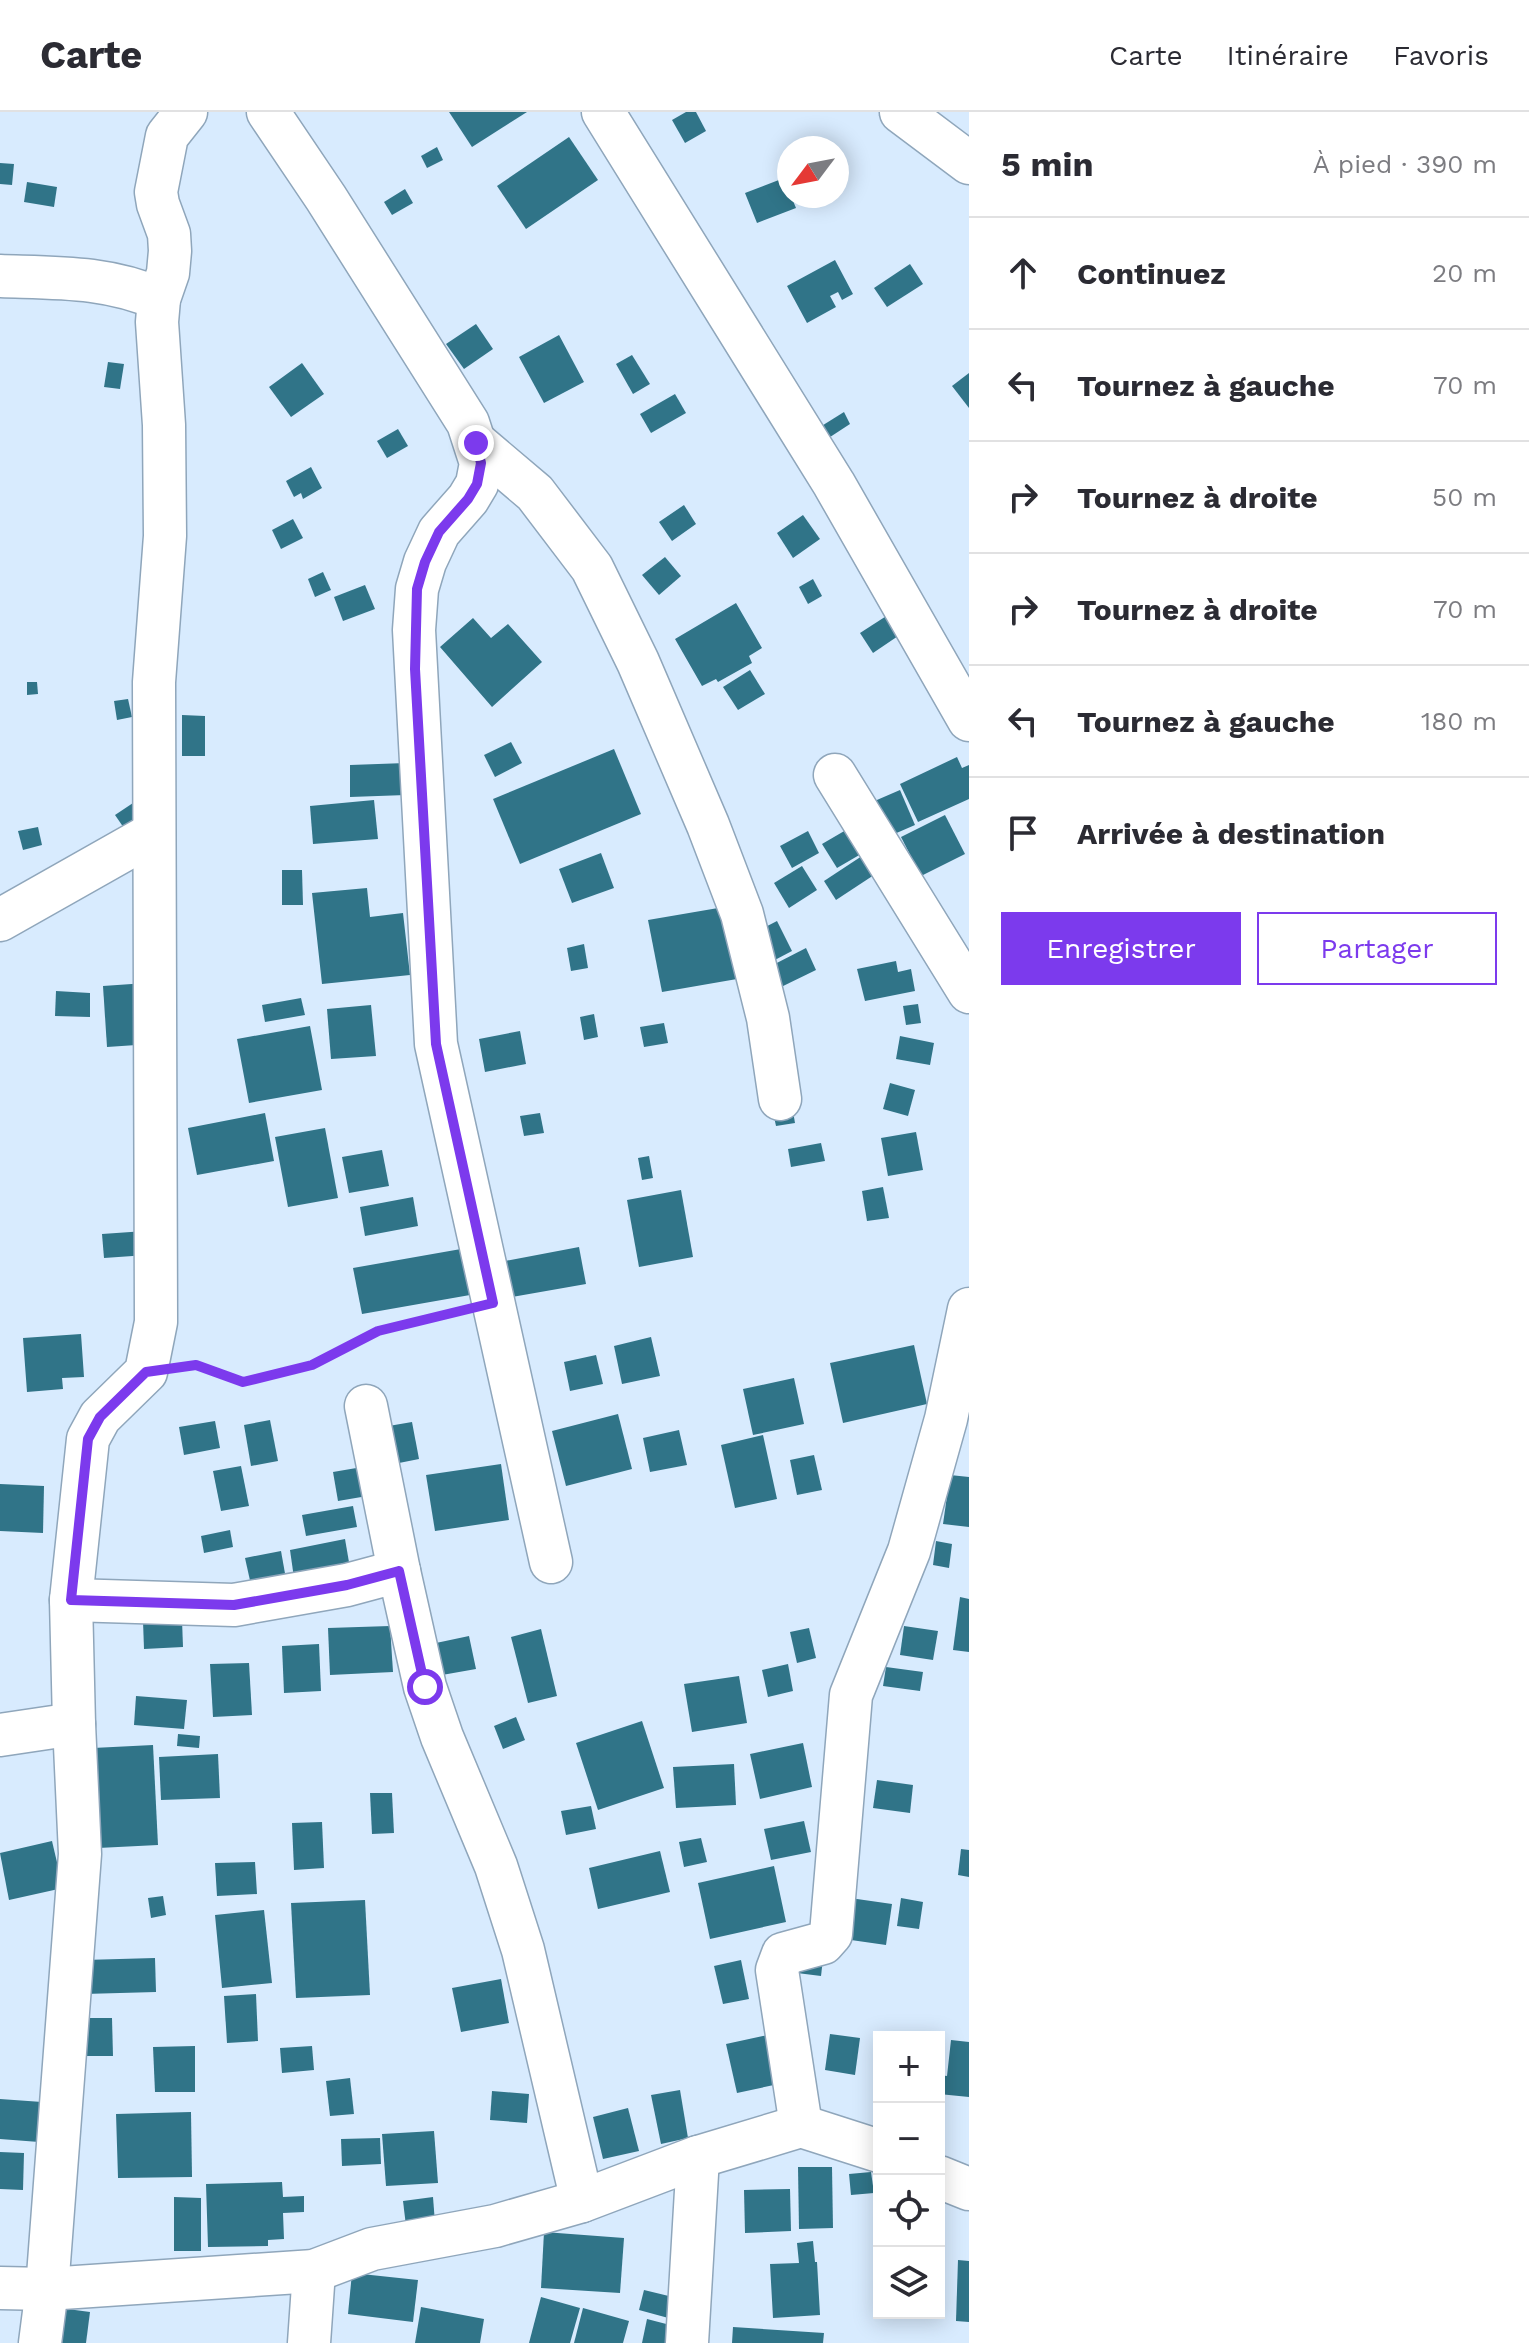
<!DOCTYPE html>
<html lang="fr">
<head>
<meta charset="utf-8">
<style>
	:root { --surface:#fff; --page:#f2f2f3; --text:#2b2b33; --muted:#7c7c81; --line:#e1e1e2; --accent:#7c3aed }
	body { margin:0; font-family:"Work Sans",sans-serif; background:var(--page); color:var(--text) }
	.controls { position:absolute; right:24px; bottom:24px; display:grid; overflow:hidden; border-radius:0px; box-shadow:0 4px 20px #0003 }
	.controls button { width:72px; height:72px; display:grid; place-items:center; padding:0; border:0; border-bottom:2px solid var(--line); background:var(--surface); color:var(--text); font:40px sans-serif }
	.compass { position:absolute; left:777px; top:24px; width:72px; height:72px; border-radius:50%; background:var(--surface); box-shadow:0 4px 20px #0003; rotate:238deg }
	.stop { position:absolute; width:24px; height:24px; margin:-18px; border:6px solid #7c3aed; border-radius:50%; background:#fff }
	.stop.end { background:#7c3aed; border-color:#fff; box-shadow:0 2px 8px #0008 }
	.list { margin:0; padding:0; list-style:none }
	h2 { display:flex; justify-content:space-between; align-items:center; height:104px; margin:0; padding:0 32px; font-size:34px }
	h2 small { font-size:26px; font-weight:400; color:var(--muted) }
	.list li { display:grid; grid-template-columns:52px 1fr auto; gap:24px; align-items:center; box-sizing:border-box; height:112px; padding:0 32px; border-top:2px solid var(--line) }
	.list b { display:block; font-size:30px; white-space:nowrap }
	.list em { font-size:26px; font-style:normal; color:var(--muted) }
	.actions { display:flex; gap:16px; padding:24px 32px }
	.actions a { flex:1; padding:18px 0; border:2px solid var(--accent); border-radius:0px; text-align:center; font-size:28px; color:var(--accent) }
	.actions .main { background:var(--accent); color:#fff }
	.icon { flex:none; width:44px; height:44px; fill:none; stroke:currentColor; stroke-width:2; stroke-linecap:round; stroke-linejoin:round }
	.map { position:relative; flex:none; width:969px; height:2231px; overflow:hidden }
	header { display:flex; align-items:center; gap:48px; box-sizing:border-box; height:112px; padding:0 40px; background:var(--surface); border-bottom:2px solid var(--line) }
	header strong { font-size:38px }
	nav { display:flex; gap:44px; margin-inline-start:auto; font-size:28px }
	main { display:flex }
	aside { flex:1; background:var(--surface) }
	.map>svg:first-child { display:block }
</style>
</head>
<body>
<header>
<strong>Carte</strong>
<nav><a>Carte</a><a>Itinéraire</a><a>Favoris</a></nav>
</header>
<main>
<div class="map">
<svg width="969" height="2231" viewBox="0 0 969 2231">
	<rect width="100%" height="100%" fill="#d8ebfe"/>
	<g fill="#307488">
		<path d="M449,0H527L472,35Z"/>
		<path d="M686,0H696L706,19L685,31L672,8Z"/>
		<path d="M569,25L598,68L526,117L497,74Z"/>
		<path d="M437,35L443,48L427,56L421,44Z"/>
		<path d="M0,51L14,52L12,73L0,72Z"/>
		<path d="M784,66L789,84H791L796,96L757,111L745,81Z"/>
		<path d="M27,70L57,75L54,95L24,90Z"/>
		<path d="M405,77L413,91L392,103L384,90Z"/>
		<path d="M835,148L853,182L842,188L838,180L830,184L836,195L807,211L787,174Z"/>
		<path d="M910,152L923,172L887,195L874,176Z"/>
		<path d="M476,212L493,237L464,257L446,232Z"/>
		<path d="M559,223L584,270L544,291L519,245Z"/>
		<path d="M632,243L650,272L633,282L616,252Z"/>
		<path d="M108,250L124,252L120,277L104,275Z"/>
		<path d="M302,251L324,282L291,305L269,275Z"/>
		<path d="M969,261V296L952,274Z"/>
		<path d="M675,282L686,301L651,321L640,302Z"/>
		<path d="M844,300L850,312L827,327L820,315Z"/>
		<path d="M398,317L408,334L387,346L377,329Z"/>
		<path d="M311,355L322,376L303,387L301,381L294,385L286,369Z"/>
		<path d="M684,393L696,412L672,429L659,410Z"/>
		<path d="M803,403L820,427L793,446L777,421Z"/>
		<path d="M293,407L303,426L281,437L272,418Z"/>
		<path d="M665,445L681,464L659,483L642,463Z"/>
		<path d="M323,460L331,478L315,485L308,467Z"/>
		<path d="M813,467L822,484L808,492L799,475Z"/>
		<path d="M365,473L375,497L343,509L334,485Z"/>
		<path d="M736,491L762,536L749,544L752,551L718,570L716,567L702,574L675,527Z"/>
		<path d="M891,501L904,520L873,541L860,521Z"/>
		<path d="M473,506L491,526L508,512L542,550L492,595L440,535Z"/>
		<path d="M750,558L765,582L738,598L723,575Z"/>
		<path d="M27,570H37L38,582L27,583Z"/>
		<path d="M128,587L132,605L117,608L114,589Z"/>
		<path d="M182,603L205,604V644H182Z"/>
		<path d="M511,630L522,651L495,665L484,643Z"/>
		<path d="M614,637L641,702L520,752L493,687Z"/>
		<path d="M957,645L962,656L969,653V687L918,710L900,672Z"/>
		<path d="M406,651V683L350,685V653Z"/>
		<path d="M900,678L915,713L878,729L863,694Z"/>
		<path d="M374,688L378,727L313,732L310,694Z"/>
		<path d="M136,689L146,705L126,719L115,703Z"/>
		<path d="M945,703L965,742L921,764L901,725Z"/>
		<path d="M38,715L42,733L23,738L18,719Z"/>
		<path d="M846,718L861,742L837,756L822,732Z"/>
		<path d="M808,719L819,741L792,756L780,734Z"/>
		<path d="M601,741L614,776L572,791L559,757Z"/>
		<path d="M865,742L877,761L836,788L824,769Z"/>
		<path d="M802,754L817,778L789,796L774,771Z"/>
		<path d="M282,758H302L303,793H282Z"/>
		<path d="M367,776L370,805L403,801L410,863L322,872L312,781Z"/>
		<path d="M724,795L737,867L662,880L648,808Z"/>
		<path d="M777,809L792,839L771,850L756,820Z"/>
		<path d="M584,832L588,856L571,859L567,836Z"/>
		<path d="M806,836L816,858L779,876L769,855Z"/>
		<path d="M896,849L898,860L911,857L915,879L865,889L857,857Z"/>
		<path d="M146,871L151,932L107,935L103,874Z"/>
		<path d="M56,879L90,881V905L55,904Z"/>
		<path d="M301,886L305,903L265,910L262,893Z"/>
		<path d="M918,892L921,911L906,913L903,894Z"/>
		<path d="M371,893L376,944L331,947L327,897Z"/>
		<path d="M594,902L598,925L584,928L580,905Z"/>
		<path d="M664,911L668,931L644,935L640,915Z"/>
		<path d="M310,914L322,978L249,991L237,927Z"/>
		<path d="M520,919L526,952L485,960L479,927Z"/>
		<path d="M900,924L934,931L930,953L896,947Z"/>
		<path d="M890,971L915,978L908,1004L883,997Z"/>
		<path d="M791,988L795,1011L776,1014L771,991Z"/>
		<path d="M265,1001L274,1049L197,1063L188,1016Z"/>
		<path d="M540,1001L544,1021L524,1024L520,1004Z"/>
		<path d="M325,1016L338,1086L288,1095L275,1025Z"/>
		<path d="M916,1020L923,1058L888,1064L881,1026Z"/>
		<path d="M821,1031L825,1049L791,1055L788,1037Z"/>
		<path d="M382,1038L389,1074L349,1081L342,1045Z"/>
		<path d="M649,1044L653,1066L642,1068L638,1046Z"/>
		<path d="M883,1075L889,1106L867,1109L862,1079Z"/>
		<path d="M681,1078L693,1145L639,1155L627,1088Z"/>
		<path d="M413,1085L418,1114L365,1124L360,1095Z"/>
		<path d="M145,1119L147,1143L104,1146L102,1122Z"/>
		<path d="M579,1135L586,1172L512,1185L505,1149Z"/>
		<path d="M461,1137L470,1183L362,1202L353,1156Z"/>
		<path d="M81,1222L84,1265L62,1266L63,1277L27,1280L23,1226Z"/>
		<path d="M651,1225L660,1264L622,1272L614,1234Z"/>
		<path d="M914,1233L927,1292L843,1311L830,1251Z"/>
		<path d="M596,1243L603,1272L570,1279L564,1250Z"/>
		<path d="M794,1266L804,1312L753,1323L743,1277Z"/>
		<path d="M618,1302L632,1357L566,1374L552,1319Z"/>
		<path d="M270,1308L278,1349L251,1354L244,1313Z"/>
		<path d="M215,1309L220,1336L184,1343L179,1315Z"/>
		<path d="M412,1310L419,1347L384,1354L377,1316Z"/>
		<path d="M679,1318L687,1353L650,1360L643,1326Z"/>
		<path d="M763,1323L777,1387L735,1396L721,1333Z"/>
		<path d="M814,1343L822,1378L797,1383L790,1348Z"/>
		<path d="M501,1352L509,1408L435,1419L426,1363Z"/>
		<path d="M374,1353L379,1382L338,1389L333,1360Z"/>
		<path d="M241,1354L249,1394L221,1399L213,1359Z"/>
		<path d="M950,1363L969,1365V1415L943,1412Z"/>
		<path d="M0,1372L44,1374L43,1421L0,1419Z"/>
		<path d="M353,1394L357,1415L306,1424L302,1403Z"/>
		<path d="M230,1418L233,1435L204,1441L201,1424Z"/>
		<path d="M345,1427L350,1456L294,1466L290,1438Z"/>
		<path d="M936,1429L952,1432L949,1456L933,1453Z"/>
		<path d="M281,1439L286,1467L251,1473L245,1446Z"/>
		<path d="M960,1485L969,1487V1540L953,1538Z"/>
		<path d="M182,1508L183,1535L144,1537L143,1509Z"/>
		<path d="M390,1514L393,1560L330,1563L328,1516Z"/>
		<path d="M904,1514L938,1519L933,1548L900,1543Z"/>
		<path d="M809,1516L816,1546L797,1551L790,1520Z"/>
		<path d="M541,1517L557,1584L528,1591L511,1525Z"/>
		<path d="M469,1524L476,1557L442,1563L436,1531Z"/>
		<path d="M319,1532L321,1579L284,1581L282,1534Z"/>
		<path d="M249,1551L252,1603L213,1605L210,1552Z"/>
		<path d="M788,1552L793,1579L768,1585L762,1558Z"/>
		<path d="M886,1555L923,1560L920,1579L883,1574Z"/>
		<path d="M739,1564L747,1611L692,1620L684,1572Z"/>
		<path d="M136,1584L187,1588L184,1617L134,1613Z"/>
		<path d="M516,1605L525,1628L503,1637L494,1614Z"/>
		<path d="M642,1609L664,1676L598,1698L576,1631Z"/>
		<path d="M178,1622L200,1624L199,1636L177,1634Z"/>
		<path d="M803,1631L812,1675L760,1687L750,1642Z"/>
		<path d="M153,1633L158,1733L98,1736L93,1636Z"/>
		<path d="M218,1642L220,1686L161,1688L159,1645Z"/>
		<path d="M734,1652L736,1693L676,1696L673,1655Z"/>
		<path d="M877,1668L913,1673L910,1701L873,1696Z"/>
		<path d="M370,1681H392L394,1721L372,1722Z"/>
		<path d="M591,1694L596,1717L566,1723L561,1699Z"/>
		<path d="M804,1709L811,1740L771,1748L764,1717Z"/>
		<path d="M322,1710L324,1756L294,1758L292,1711Z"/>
		<path d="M701,1726L707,1750L684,1755L679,1730Z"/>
		<path d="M52,1729L63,1776L9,1788L0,1741Z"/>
		<path d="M961,1737L969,1738V1765L958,1763Z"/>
		<path d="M660,1739L670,1780L598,1797L589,1756Z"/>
		<path d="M255,1750L257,1782L217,1784L215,1751Z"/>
		<path d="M774,1754L786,1810L710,1827L698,1771Z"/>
		<path d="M163,1784L166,1803L151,1806L148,1786Z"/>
		<path d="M843,1785L892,1792L886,1833L837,1826Z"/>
		<path d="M901,1786L923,1790L919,1817L897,1814Z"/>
		<path d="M365,1788L370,1883L296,1886L291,1791Z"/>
		<path d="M264,1798L272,1871L222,1876L215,1803Z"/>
		<path d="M799,1844L823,1847L821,1864L797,1861Z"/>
		<path d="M155,1846L156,1880L84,1882V1848Z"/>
		<path d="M741,1848L749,1887L723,1892L714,1854Z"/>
		<path d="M501,1867L509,1911L461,1920L452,1876Z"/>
		<path d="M256,1882L258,1929L227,1931L224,1884Z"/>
		<path d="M78,1906H112L113,1944H78Z"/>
		<path d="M777,1921L788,1970L737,1981L726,1932Z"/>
		<path d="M830,1922L860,1926L855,1963L825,1958Z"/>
		<path d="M951,1928L969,1930V1985L939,1982V1963L947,1964Z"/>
		<path d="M195,1934V1980H155L153,1935Z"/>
		<path d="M312,1934L314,1958L282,1961L280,1936Z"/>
		<path d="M350,1966L354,2002L330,2004L326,1969Z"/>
		<path d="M680,1978L688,2026L661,2032L651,1983Z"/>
		<path d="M492,1979L529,1982L527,2011L490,2008Z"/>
		<path d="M0,1987L42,1990L39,2030L0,2027Z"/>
		<path d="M628,1996L639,2039L603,2047L593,2005Z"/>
		<path d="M191,2000L192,2065L118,2066L116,2002Z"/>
		<path d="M434,2019L438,2071L386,2074L382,2022Z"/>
		<path d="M380,2026L381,2052L342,2054L341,2027Z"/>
		<path d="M0,2040L24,2041L23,2078L0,2077Z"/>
		<path d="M798,2055H832L833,2116L799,2117Z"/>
		<path d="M871,2060L874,2081L851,2083L849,2062Z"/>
		<path d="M282,2070L283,2085L304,2084V2100L283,2101L284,2127L268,2128V2134L208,2135L206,2072Z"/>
		<path d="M790,2077L791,2119L745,2121L744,2078Z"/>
		<path d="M174,2085L201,2086V2139H174Z"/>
		<path d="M433,2085L435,2111L406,2114L403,2089Z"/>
		<path d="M544,2120L624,2126L620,2181L541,2176Z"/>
		<path d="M813,2129L815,2150H817L820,2203L773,2206L770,2152L799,2151L797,2131Z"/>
		<path d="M958,2148L969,2149V2210L956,2209Z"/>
		<path d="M352,2161L418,2168L413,2210L348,2202Z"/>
		<path d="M644,2178L677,2186L672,2207L639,2198Z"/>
		<path d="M541,2185L580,2196L570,2231H529Z"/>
		<path d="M421,2195L484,2207L480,2231H415Z"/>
		<path d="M60,2196L90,2200L86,2231H56Z"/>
		<path d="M583,2196L629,2209L623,2231H574Z"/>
		<path d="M647,2207L674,2214L669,2231H642Z"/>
		<path d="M733,2215L824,2221L823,2231H732Z"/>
	</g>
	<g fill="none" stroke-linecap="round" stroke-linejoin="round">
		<g stroke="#8fa6bb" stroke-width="45">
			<g id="minor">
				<path d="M268,0L326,86L468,311L481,351L477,372L468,387L439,420L425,450L417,477L414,518L436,932L551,1450"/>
				<path d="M603,0L834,372L969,608"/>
				<path d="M901,0L969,51"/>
				<path d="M0,164C56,166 107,164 159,187"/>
				<path d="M476,331L535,381L592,456L638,550L708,713L742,802L768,906L780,987"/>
				<path d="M835,663L969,880"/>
				<path d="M0,808L154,721"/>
				<path d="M366,1294L399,1459"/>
				<path d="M71,1488L234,1493L347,1473L399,1459L425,1575L442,1625L496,1754L523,1838L582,2089"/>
				<path d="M0,1623L74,1612"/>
				<path d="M801,2014L777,1858L783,1842L823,1831L831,1822L851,1583L909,1439L946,1307L969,1197"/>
				<path d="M939,2065L969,2077"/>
				<path d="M0,2176L47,2177L314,2159L372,2137L495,2114L582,2089L698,2045L801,2014L879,2039"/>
				<path d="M40,2231L47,2177L80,1742L74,1612L71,1488L88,1327L100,1305L146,1260L156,1210L154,570L165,424L164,313L157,210L159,187L168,161L170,139L169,122L158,92L156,80L167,24L186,0"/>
				<path d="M309,2231L314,2159"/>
				<path d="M687,2231L698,2045"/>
			</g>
		</g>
		<path stroke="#9cacbc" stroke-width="5" stroke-dasharray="2 6" stroke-linecap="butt" d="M183,1255L196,1253L243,1270L312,1253L378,1219L461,1199"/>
		<use href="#minor" stroke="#fff" stroke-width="42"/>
	</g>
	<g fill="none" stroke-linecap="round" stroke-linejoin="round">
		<path stroke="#7c3aed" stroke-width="10" d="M425,1575L399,1459L347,1473L234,1493L71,1488L88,1327L100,1305L146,1260L196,1253L243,1270L312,1253L378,1219L493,1191L436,932L415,557L417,477L425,450L439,420L468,387L477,372L481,351L476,331"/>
	</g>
</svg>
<div class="controls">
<button>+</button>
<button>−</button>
<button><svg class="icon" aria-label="locate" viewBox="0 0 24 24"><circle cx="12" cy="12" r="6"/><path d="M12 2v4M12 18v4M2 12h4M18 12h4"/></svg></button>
<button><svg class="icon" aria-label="layers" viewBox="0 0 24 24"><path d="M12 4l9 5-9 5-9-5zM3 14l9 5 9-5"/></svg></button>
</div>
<svg class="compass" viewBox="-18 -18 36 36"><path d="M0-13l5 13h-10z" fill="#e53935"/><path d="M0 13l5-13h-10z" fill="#7c7c81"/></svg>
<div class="stop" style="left:425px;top:1575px"></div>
<div class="stop end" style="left:476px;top:331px"></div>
</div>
<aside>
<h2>5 min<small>À pied · 390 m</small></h2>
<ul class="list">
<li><svg class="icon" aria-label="ahead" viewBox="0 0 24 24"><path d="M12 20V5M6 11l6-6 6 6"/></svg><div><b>Continuez</b></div><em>20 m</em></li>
<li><svg class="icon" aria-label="left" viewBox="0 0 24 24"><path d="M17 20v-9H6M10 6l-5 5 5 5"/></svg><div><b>Tournez à gauche</b></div><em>70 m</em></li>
<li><svg class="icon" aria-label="right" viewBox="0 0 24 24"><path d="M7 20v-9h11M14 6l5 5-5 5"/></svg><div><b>Tournez à droite</b></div><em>50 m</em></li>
<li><svg class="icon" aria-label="right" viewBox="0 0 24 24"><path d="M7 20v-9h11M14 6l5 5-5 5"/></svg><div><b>Tournez à droite</b></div><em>70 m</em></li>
<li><svg class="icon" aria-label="left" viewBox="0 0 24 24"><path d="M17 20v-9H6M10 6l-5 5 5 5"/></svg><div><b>Tournez à gauche</b></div><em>180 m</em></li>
<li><svg class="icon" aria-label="arrive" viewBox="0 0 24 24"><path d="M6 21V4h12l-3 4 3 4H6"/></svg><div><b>Arrivée à destination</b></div></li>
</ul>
<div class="actions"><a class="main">Enregistrer</a><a>Partager</a></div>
</aside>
</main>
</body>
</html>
